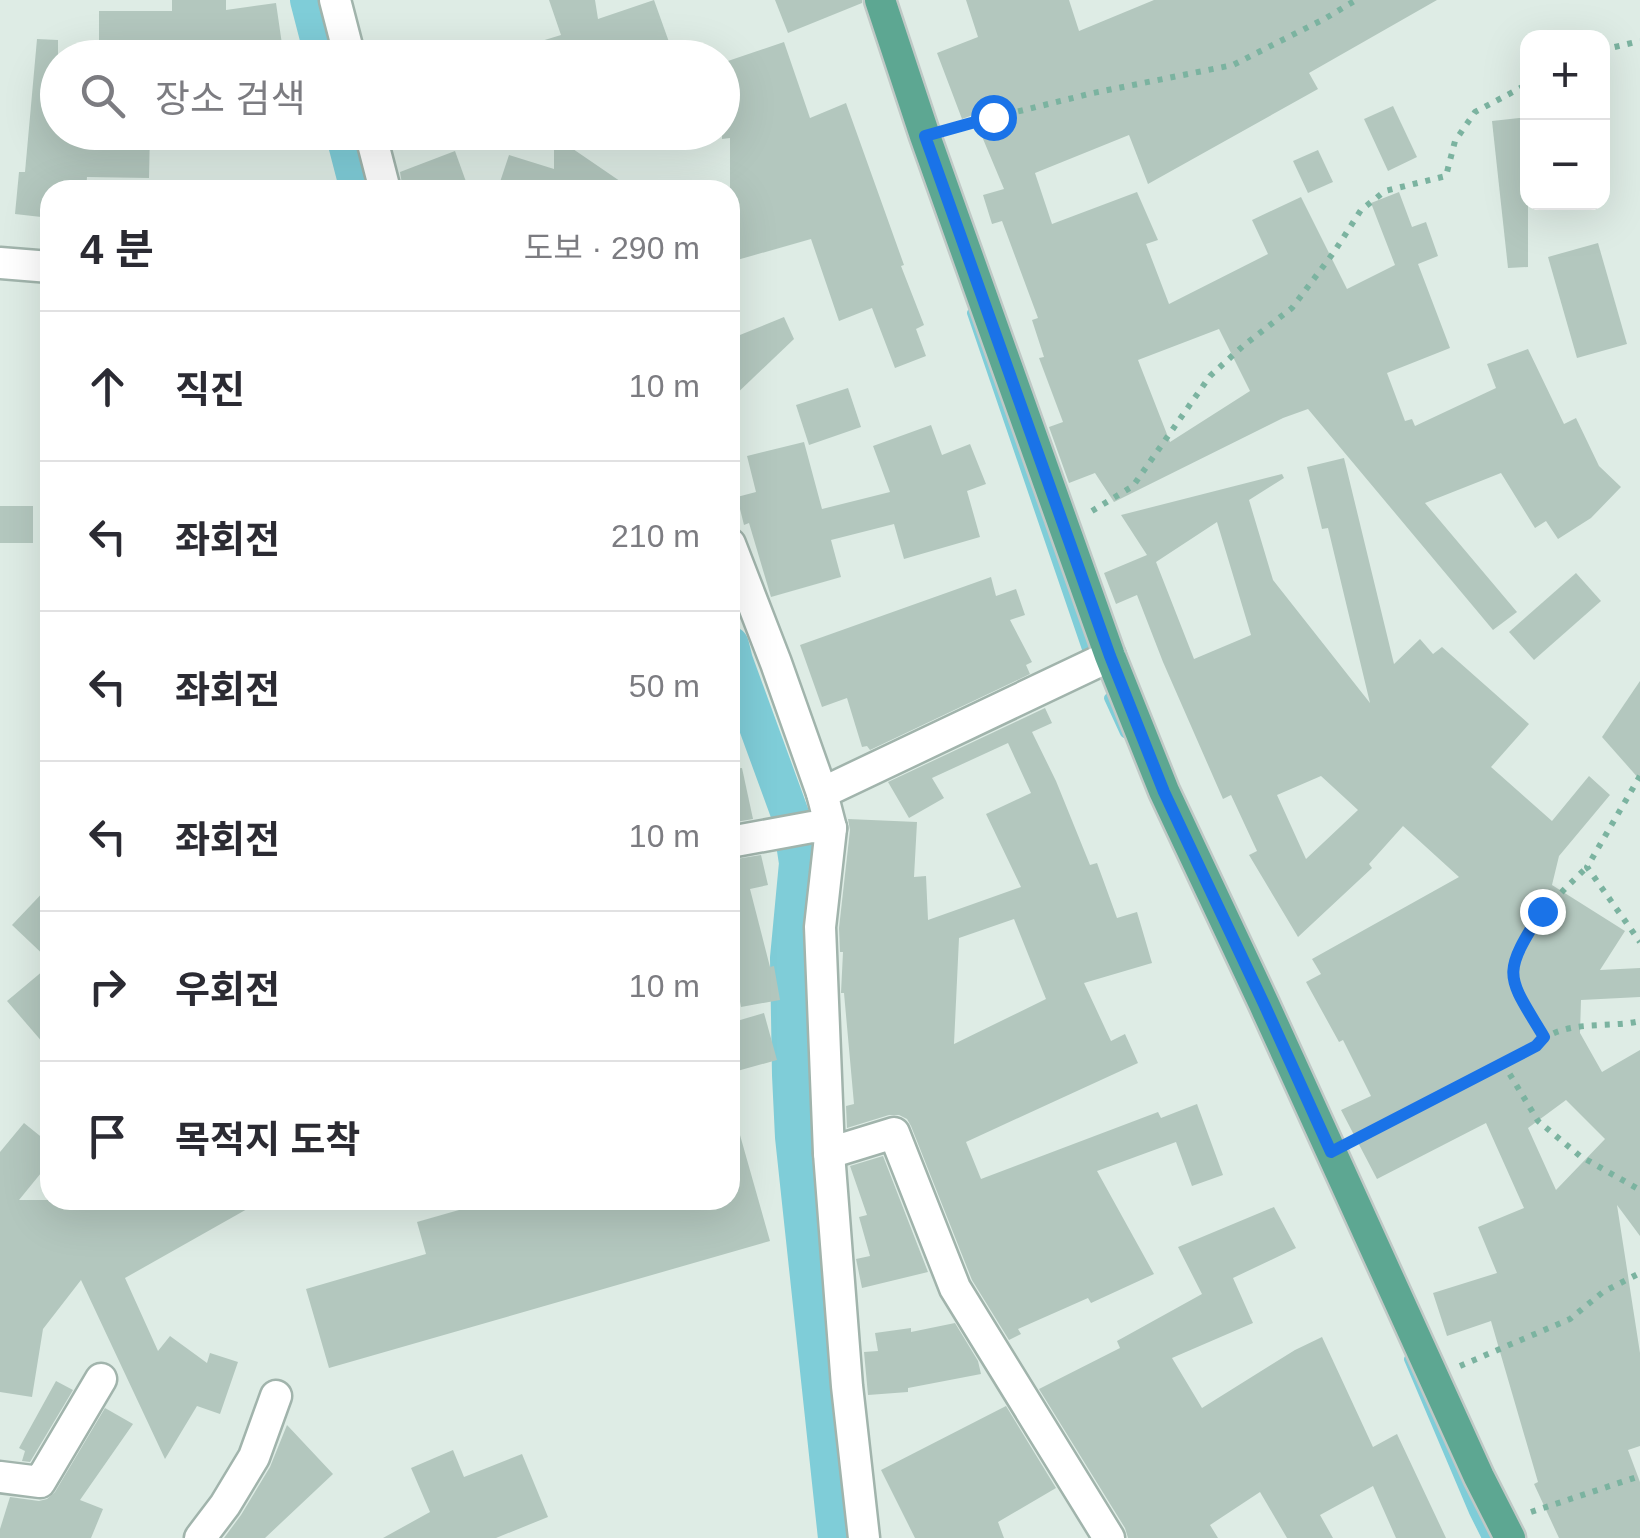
<!DOCTYPE html>
<html lang="ko">
<head>
<meta charset="utf-8">
<style>
	:root { --surface:#fff; --page:#f2f2f3; --text:#2b2b33; --muted:#7c7c81; --line:#e1e1e2 }
	body { margin:0; font-family:Helvetica,"Noto Sans KR",sans-serif; background:var(--page); color:var(--text) }
	.controls { position:absolute; right:30px; top:30px; display:grid; overflow:hidden; border-radius:20px; box-shadow:0 10px 40px #0002 }
	.controls button { width:90px; height:90px; display:grid; place-items:center; padding:0; border:0; border-bottom:2px solid var(--line); background:var(--surface); color:var(--text); font:50px sans-serif }
	.stop { position:absolute; width:30px; height:30px; margin:-22px; border:8px solid #1a73e8; border-radius:50%; background:#fff }
	.stop.end { background:#1a73e8; border-color:#fff; box-shadow:0 2px 10px #0008 }
	.list { margin:0; padding:0; list-style:none }
	h2 { display:flex; justify-content:space-between; align-items:center; height:130px; margin:0; padding:0 40px; font-size:42px }
	h2 small { font-size:32px; font-weight:400; color:var(--muted) }
	.list li { display:grid; grid-template-columns:65px 1fr auto; gap:30px; align-items:center; box-sizing:border-box; height:150px; padding:0 40px; border-top:2px solid var(--line) }
	.list b { display:block; font-size:38px; white-space:nowrap }
	.list em { font-size:32px; font-style:normal; color:var(--muted) }
	.icon { flex:none; width:55px; height:55px; fill:none; stroke:currentColor; stroke-width:2; stroke-linecap:round; stroke-linejoin:round }
	.map { position:relative; flex:none; width:1640px; height:1538px; overflow:hidden }
	.search { position:absolute; background:var(--surface); box-shadow:0 10px 40px #0002; left:40px; top:40px; width:700px; height:110px; display:flex; align-items:center; gap:25px; box-sizing:border-box; padding:0 35px; border-radius:55px; color:var(--muted); font-size:38px }
	.panel { position:absolute; background:var(--surface); box-shadow:0 10px 40px #0002; left:40px; top:180px; width:700px; height:1030px; border-radius:30px }
	.map>svg:first-child { display:block }
</style>
</head>
<body>
<div class="map">
<svg width="1640" height="1538" viewBox="0 0 1640 1538">
	<rect width="100%" height="100%" fill="#deece5"/>
	<g fill="none" stroke-linecap="round" stroke-linejoin="round">
		<g stroke="#7fcdd8" stroke-width="10">
			<path d="M972,313L1089,655"/>
			<path d="M1109,698L1125,733"/>
			<path d="M1409,1359L1474,1512L1487,1538"/>
		</g>
		<g stroke="#7fcdd8" stroke-width="38">
			<path d="M309,0L324,58"/>
			<path d="M344,132L359,190"/>
			<path d="M730,645L734,661L791,817L798,863L789,958L791,1075L794,1137L837,1538"/>
		</g>
	</g>
	<g fill="#b3c7be" fill-rule="evenodd">
		<path d="M172,0H226V10L276,3L284,58H99V11H172Z"/>
		<path d="M549,0H595L598,19L654,0L669,42L625,58H513L512,50L561,35Z"/>
		<path d="M775,0H862V3L788,33Z"/>
		<path d="M966,0H1069L1079,31L1154,0H1437L1309,73L1318,89L1148,184L1129,135L1035,173L1052,224L1137,192L1158,240L1146,244L1169,304L1268,254L1252,220L1301,197L1347,289L1395,265L1371,203L1399,192L1412,227L1426,222L1438,256L1418,264L1450,348L1387,373L1405,421L1412,419L1415,426L1496,388L1487,364L1528,349L1564,424L1576,418L1599,466L1621,487L1591,518L1558,539L1546,521L1535,528L1501,473L1425,503L1517,612L1493,630L1308,409L1283,418L1114,502L1095,473L1069,483L1049,427L1063,422L1039,358L1044,357L1032,320L1038,318L1002,221L992,224L983,195L1004,189L973,115L962,119L937,53L978,37ZM1219,329L1250,391L1170,442L1138,360Z"/>
		<path d="M37,39L58,40V132H150L149,178L87,177L86,190H50V218L15,214L19,172H25Z"/>
		<path d="M784,42L810,118L846,103L904,265L901,266L924,325L916,329L926,356L895,368L872,308L839,321L811,239L730,262V138L722,139V63Z"/>
		<path d="M1393,106L1417,157L1388,171L1364,119Z"/>
		<path d="M1528,117V267L1508,268L1492,121Z"/>
		<path d="M554,136L633,190H526L500,182L509,155L554,169Z"/>
		<path d="M1318,150L1333,182L1308,193L1293,161Z"/>
		<path d="M455,151L469,190H403L400,172Z"/>
		<path d="M1598,243L1627,344L1577,358L1548,257Z"/>
		<path d="M784,317L794,339L730,400V339Z"/>
		<path d="M848,388L861,427L809,445L796,405Z"/>
		<path d="M931,425L942,455L970,444L986,484L967,491L980,537L904,559L894,524L831,540L841,577L771,597L749,523L744,525L737,497L756,492L747,456L804,442L822,509L890,492L873,446Z"/>
		<path d="M1344,458L1394,664L1420,639L1433,654L1442,647L1529,724L1491,767L1552,821L1589,776L1610,795L1559,856L1552,885L1625,931L1600,970L1640,968V997L1581,1000L1580,1033L1602,1072L1640,1050V1236L1617,1205L1640,1353V1446L1628,1450L1640,1482V1538H1559L1534,1484L1538,1482L1491,1321L1447,1336L1433,1293L1497,1273L1478,1227L1524,1208L1486,1123L1377,1179L1341,1110L1371,1096L1343,1040L1339,1042L1306,982L1321,974L1312,959L1459,877L1403,826L1369,864L1372,868L1298,937L1249,855L1257,851L1231,795L1223,799L1163,662L1137,595L1116,604L1104,573L1147,555L1121,515L1282,474L1284,478L1249,500L1273,580L1370,703L1328,528L1322,529L1307,467ZM1217,522L1251,635L1194,659L1156,562ZM1321,776L1358,810L1306,859L1277,795ZM1566,1100L1605,1139L1556,1190L1528,1128Z"/>
		<rect x="0" y="506" width="33" height="37"/>
		<path d="M1576,573L1601,601L1534,660L1509,632Z"/>
		<path d="M991,577L996,596L1016,589L1025,615L1010,620L1032,662L1026,665L1030,674L870,750L867,746L862,747L847,698L822,707L800,645Z"/>
		<path d="M1640,681V780L1602,737Z"/>
		<path d="M1045,708L1052,723L1032,732L1056,781L1090,865L1097,863L1117,918L1137,912L1152,963L1084,983L1111,1041L1125,1034L1138,1063L966,1142L981,1179L1158,1112L1161,1118L1197,1104L1223,1175L1192,1186L1176,1142L1097,1171L1154,1274L1091,1303L1088,1298L1018,1329L1021,1334L1009,1340L972,1280L911,1126L907,1119L899,1115H889L847,1128L846,1106L854,1104L844,993H841L843,952H840L839,928L850,830L848,819L917,822L914,877L926,876L928,920L1021,887L986,814L1031,793L1008,743L932,778L944,798L909,818L888,782ZM1014,919L1046,999L954,1044L959,938Z"/>
		<path d="M742,768L753,819L730,823V769Z"/>
		<path d="M761,855L768,885L750,889L770,967L774,966L780,1000L741,1007L733,965L730,966V860Z"/>
		<path d="M50,885V961L12,925Z"/>
		<path d="M50,965V1051L7,1001Z"/>
		<path d="M764,1013L777,1060L730,1073V1023Z"/>
		<path d="M24,1123L50,1144V1162L19,1200H263L125,1278L158,1351L170,1336L207,1363L210,1353L238,1362L220,1414L197,1406L165,1459L81,1280L43,1329L32,1397L0,1392V1152Z"/>
		<path d="M738,1128L770,1241L329,1368L306,1289L426,1254L417,1222L494,1200H730V1130Z"/>
		<path d="M883,1156L928,1272L862,1288L856,1259L870,1256L859,1217L867,1215L850,1166Z"/>
		<path d="M1274,1207L1296,1248L1233,1278L1253,1323L1172,1358L1202,1408L1295,1350L1322,1337L1373,1447L1397,1434L1446,1538H1396L1373,1486L1320,1515L1333,1538H1287L1260,1492L1210,1525L1218,1538H1128L1125,1528L1039,1389L1120,1348L1117,1341L1202,1294L1178,1247Z"/>
		<path d="M955,1323L978,1361L981,1374L908,1388V1392L868,1395L864,1352L878,1351L875,1333L911,1328V1332Z"/>
		<path d="M56,1381L73,1390L30,1462L22,1461L25,1451L19,1448Z"/>
		<path d="M1006,1406L1056,1488L998,1522L1004,1538H915L881,1470Z"/>
		<path d="M105,1408L133,1424L80,1500L103,1509L91,1538H0V1529L10,1497L39,1501L47,1499L55,1492Z"/>
		<path d="M287,1425L333,1474L265,1538H224L241,1515L270,1467Z"/>
		<path d="M453,1450L464,1477L522,1454L548,1517L496,1538H383L430,1512L411,1468Z"/>
	</g>
	<g fill="none" stroke-linecap="round" stroke-linejoin="round">
		<g stroke="#a1b4ac" stroke-width="35">
			<g id="minor">
				<path d="M335,0L350,58"/>
				<path d="M370,132L385,190"/>
				<path d="M0,263L50,267"/>
				<path d="M730,544L776,663L822,793L831,828L820,927L829,1153L847,1386L864,1538"/>
				<path d="M822,793L1110,656"/>
				<path d="M730,842L812,827L831,828"/>
				<path d="M829,1153L894,1133L955,1288L1109,1538"/>
				<path d="M0,1477L40,1482L101,1379"/>
				<path d="M200,1538L225,1505L254,1457L276,1396"/>
			</g>
		</g>
		<g stroke="#c0c9c6" stroke-width="35">
			<path id="major" d="M880,0L925,136L1110,656L1164,791L1264,1004L1479,1477L1510,1538"/>
		</g>
		<g stroke="#7bb3a0" stroke-width="6" stroke-dasharray="5 8" stroke-linecap="butt">
			<path d="M1602,50L1640,41"/>
			<path d="M955,127L1093,93L1233,65L1326,18L1356,0"/>
			<path d="M1092,511L1133,486L1210,376L1243,346L1292,308L1334,252L1361,210L1385,191L1446,176L1455,141L1475,112L1528,84"/>
			<path d="M1640,776L1587,867L1640,942"/>
			<path d="M1544,1037C1533,1019 1513,996 1512,975C1510,938 1563,891 1587,867"/>
			<path d="M1503,1063L1538,1121L1580,1156L1640,1190"/>
			<path d="M1359,1137L1536,1046C1561,1018 1607,1029 1640,1021"/>
			<path d="M1460,1366L1570,1319L1603,1292L1640,1273"/>
			<path d="M1531,1512L1640,1476"/>
		</g>
		<use href="#minor" stroke="#fff" stroke-width="30"/>
		<use href="#major" stroke="#5da792" stroke-width="30"/>
	</g>
	<g fill="none" stroke-linecap="round" stroke-linejoin="round">
		<path stroke="#1a73e8" stroke-width="12" d="M993,117L925,136L1110,656L1164,792L1264,1004L1331,1152L1536,1046L1544,1037C1506,974 1501,976 1542,911"/>
	</g>
</svg>
<div class="controls">
<button>+</button>
<button>−</button>
</div>
<div class="stop" style="left:993px;top:117px"></div>
<div class="stop end" style="left:1542px;top:911px"></div>
<div class="search"><svg class="icon" aria-label="search" viewBox="0 0 24 24"><circle cx="10" cy="10" r="6"/><path d="M15 15l6 6"/></svg>장소 검색</div>
<section class="panel">
<h2>4 분<small>도보 · 290 m</small></h2>
<ul class="list">
<li><svg class="icon" aria-label="ahead" viewBox="0 0 24 24"><path d="M12 20V5M6 11l6-6 6 6"/></svg><div><b>직진</b></div><em>10 m</em></li>
<li><svg class="icon" aria-label="left" viewBox="0 0 24 24"><path d="M17 20v-9H6M10 6l-5 5 5 5"/></svg><div><b>좌회전</b></div><em>210 m</em></li>
<li><svg class="icon" aria-label="left" viewBox="0 0 24 24"><path d="M17 20v-9H6M10 6l-5 5 5 5"/></svg><div><b>좌회전</b></div><em>50 m</em></li>
<li><svg class="icon" aria-label="left" viewBox="0 0 24 24"><path d="M17 20v-9H6M10 6l-5 5 5 5"/></svg><div><b>좌회전</b></div><em>10 m</em></li>
<li><svg class="icon" aria-label="right" viewBox="0 0 24 24"><path d="M7 20v-9h11M14 6l5 5-5 5"/></svg><div><b>우회전</b></div><em>10 m</em></li>
<li><svg class="icon" aria-label="arrive" viewBox="0 0 24 24"><path d="M6 21V4h12l-3 4 3 4H6"/></svg><div><b>목적지 도착</b></div></li>
</ul>
</section>
</div>
</body>
</html>
